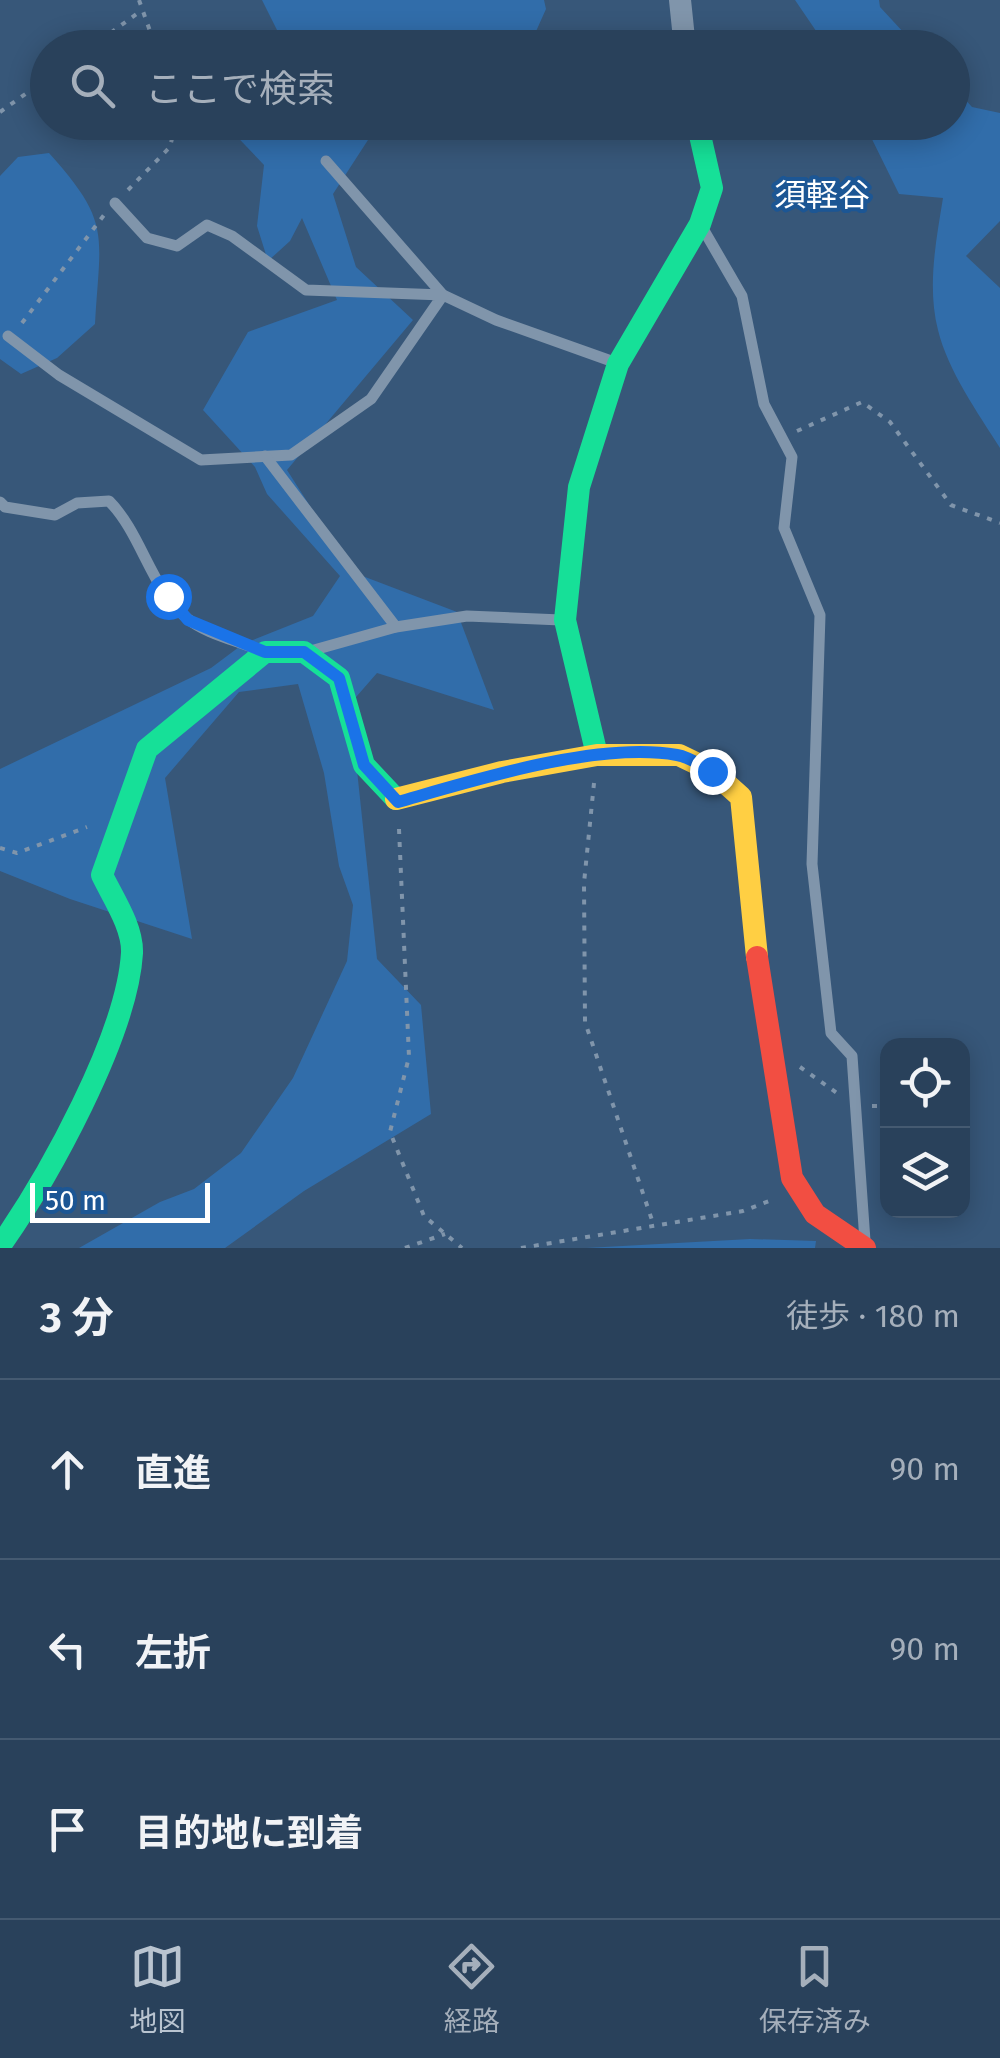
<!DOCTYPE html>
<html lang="ja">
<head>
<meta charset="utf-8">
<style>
	:root { --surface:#29415b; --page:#314861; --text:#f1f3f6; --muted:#a5afbb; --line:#455a71; --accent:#b9c4d0 }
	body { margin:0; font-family:"Fira Sans","Noto Sans JP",sans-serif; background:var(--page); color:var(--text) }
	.controls { position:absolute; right:30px; bottom:30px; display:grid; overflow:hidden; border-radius:20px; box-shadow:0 5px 25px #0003 }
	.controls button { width:90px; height:90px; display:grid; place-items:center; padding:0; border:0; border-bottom:2px solid var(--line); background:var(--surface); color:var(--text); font:50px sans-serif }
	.scale { position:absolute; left:30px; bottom:25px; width:180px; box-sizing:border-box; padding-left:10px; border:5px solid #fff; border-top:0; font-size:28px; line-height:35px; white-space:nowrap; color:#fff; -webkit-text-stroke:8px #1c5694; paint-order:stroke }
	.stop { position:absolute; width:30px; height:30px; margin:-22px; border:8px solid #1a73e8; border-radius:50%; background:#fff }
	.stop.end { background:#1a73e8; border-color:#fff; box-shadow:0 2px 10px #0008 }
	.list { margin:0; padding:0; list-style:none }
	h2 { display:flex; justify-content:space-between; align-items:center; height:130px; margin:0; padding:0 40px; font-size:42px }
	h2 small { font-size:32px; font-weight:400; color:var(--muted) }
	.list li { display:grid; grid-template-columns:65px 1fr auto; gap:30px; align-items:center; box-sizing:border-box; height:180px; padding:0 40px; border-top:2px solid var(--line) }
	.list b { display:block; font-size:38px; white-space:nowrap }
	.list em { font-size:32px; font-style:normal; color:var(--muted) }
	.icon { flex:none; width:55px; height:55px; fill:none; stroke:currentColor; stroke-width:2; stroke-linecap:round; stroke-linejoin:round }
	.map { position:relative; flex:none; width:1000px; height:1248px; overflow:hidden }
	.search { position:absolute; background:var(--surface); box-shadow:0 5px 25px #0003; left:30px; right:30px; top:30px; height:110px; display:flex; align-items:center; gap:25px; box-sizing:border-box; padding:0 35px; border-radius:55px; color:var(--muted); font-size:38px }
	.sheet { height:670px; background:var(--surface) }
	nav { display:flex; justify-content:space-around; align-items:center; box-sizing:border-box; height:140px; border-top:2px solid var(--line); background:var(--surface); font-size:28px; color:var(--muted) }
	nav a { display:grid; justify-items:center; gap:5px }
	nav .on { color:var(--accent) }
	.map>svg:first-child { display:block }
</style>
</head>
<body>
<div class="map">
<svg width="1000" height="1248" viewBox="0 0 1000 1248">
	<rect width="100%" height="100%" fill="#375779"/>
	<g fill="#316daa">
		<path d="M262,0H544L546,9L529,47L271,48L279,34Z"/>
		<path d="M795,0H879L880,7L917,47H827Z"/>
		<path d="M953,86L972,107L1000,113V221L966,256L1000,288V448C978,413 948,371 938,330C927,287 936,241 943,198L899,194L864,123L952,122Z"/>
		<path d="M224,123H379L333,194L356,267L413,320L287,470L352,572L457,612L494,710L377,673L350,704L377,959L421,1005L431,1114L304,1191L225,1248H79L160,1202L194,1189L241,1153L293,1078L347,961L353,905L339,866L324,773L298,684L239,692L165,778L192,939L70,899L0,871V769L211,668L243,644L313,616L340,576L267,494L255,467L203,410L248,332L337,300L302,218L290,241L268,261L257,226L264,165Z"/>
		<path d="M49,153C112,223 100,234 95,324L57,358L21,374L0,359V176L18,157Z"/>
		<path d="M750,1239L816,1241L815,1248H586Z"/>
	</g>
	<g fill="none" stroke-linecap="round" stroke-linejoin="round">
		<g stroke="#8095ab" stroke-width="4" stroke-dasharray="5 8" stroke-linecap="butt">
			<path d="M139,0L156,48"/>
			<path d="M90,48L142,10"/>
			<path d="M0,112L48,78"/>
			<path d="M128,190L170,147L176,122"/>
			<path d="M22,323L104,215"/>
			<path d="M797,431L862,402L890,422L951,505L1000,523"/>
			<path d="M594,783L584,883L585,1022L654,1226"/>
			<path d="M399,829L409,1057L390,1132L424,1216L462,1248"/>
			<path d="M0,848L17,853L87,827"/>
			<path d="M800,1067L837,1093"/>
			<path d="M872,1106H888"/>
			<path d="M405,1248L445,1234"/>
			<path d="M521,1248L743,1211L772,1200"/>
		</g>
		<g stroke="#8095ab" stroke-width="11">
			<path d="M326,161L443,295L496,320L614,362"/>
			<path d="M702,227L742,296L764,404L792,457L784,528L820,615L812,864L831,1033L852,1056L865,1241"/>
			<path d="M8,336L59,375L201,460L291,455L371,399L443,295L306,290L232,236L207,225L177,246L147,238L115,203"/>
			<path d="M265,456L396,627"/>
			<path d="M0,502L5,507L55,515L77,503L109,501C142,534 151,590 188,619C206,634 239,641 261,651"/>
			<path d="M314,650L396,627L467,616L561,620"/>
		</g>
		<path stroke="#8095ab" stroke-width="22" d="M680,0L685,48"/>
		<g stroke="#16e098" stroke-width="22">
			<path d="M597,755L565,620L579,487L618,364L700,224L712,188L697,122"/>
			<path d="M0,1246C48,1178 127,1036 132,953C133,927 113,898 102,875L147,749L265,652H304L339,678L364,765L396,799"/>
		</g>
		<path stroke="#ffcf43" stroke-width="22" d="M396,799L502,772L597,755H679L712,771L741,797L757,957"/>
		<path stroke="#f24e42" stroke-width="22" d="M757,957L792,1178L815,1214L865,1248"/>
	</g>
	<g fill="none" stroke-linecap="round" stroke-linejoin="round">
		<path stroke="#1a73e8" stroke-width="12" d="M168,596L188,620L265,652H304L339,678L364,765L398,802C475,780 598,741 677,755C689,757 702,766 712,771"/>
	</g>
	<g text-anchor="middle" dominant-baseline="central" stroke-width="8" stroke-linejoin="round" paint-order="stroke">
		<g font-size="32" fill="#fff" stroke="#1c5694">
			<text x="822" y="195">須軽谷</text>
		</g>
	</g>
</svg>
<div class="controls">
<button><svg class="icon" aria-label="locate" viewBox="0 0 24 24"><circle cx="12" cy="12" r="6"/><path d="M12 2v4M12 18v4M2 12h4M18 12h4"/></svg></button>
<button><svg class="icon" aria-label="layers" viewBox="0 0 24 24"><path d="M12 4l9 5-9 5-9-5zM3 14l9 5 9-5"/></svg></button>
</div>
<div class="scale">50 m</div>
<div class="stop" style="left:168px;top:596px"></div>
<div class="stop end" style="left:712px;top:771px"></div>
<div class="search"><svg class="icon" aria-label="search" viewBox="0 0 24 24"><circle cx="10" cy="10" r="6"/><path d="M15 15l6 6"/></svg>ここで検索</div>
</div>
<section class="sheet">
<h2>3 分<small>徒歩 · 180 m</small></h2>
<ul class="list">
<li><svg class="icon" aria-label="ahead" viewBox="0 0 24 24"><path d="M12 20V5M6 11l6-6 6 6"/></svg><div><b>直進</b></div><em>90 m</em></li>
<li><svg class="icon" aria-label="left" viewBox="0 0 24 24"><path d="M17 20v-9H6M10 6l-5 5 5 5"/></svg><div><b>左折</b></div><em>90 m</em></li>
<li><svg class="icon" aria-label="arrive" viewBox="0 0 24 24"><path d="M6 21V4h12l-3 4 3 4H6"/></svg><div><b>目的地に到着</b></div></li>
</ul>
</section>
<nav>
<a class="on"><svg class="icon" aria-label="map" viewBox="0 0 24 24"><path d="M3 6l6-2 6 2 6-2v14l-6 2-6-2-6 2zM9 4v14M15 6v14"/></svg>地図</a>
<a><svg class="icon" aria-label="directions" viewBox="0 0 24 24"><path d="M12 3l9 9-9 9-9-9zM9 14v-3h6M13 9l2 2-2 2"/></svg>経路</a>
<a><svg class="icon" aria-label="saved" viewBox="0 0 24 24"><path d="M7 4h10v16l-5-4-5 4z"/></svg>保存済み</a>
</nav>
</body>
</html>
